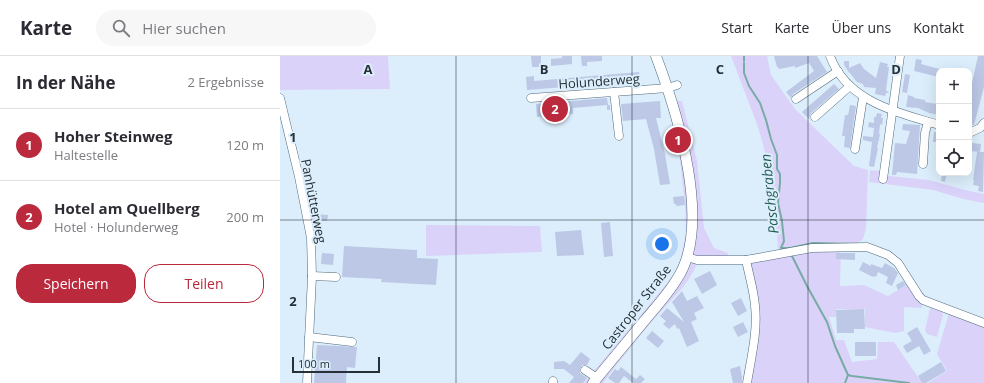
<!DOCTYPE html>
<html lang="de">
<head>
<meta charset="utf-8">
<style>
	:root { --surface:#fff; --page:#f7f7f7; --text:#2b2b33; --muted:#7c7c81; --line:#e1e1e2; --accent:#ba293c }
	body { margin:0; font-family:"Open Sans",sans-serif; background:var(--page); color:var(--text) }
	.controls { position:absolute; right:12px; top:12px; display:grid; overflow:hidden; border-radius:8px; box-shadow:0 4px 16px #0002 }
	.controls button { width:36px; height:36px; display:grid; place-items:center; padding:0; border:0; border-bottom:1px solid var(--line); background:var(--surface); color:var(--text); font:20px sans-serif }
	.scale { position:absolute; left:12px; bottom:10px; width:88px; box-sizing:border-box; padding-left:4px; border:2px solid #253038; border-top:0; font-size:11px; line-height:14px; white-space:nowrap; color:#253038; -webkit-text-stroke:3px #dceefb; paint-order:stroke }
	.you { position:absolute; left:382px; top:188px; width:14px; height:14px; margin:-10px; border:3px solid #fff; border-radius:50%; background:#1a73e8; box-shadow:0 0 0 6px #1a73e833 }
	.badge { display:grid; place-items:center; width:26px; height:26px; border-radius:50%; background:var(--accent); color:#fff; font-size:13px; font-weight:700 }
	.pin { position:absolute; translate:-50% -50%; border:2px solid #fff; box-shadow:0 1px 4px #0006 }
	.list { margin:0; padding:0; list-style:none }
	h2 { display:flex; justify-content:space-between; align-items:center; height:52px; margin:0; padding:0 16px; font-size:17px }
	h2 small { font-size:13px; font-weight:400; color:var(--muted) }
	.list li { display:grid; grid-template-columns:26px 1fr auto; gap:12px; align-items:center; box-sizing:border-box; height:72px; padding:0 16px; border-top:1px solid var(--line) }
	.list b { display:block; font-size:15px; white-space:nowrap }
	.list p { margin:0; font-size:13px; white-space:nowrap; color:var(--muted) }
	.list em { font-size:13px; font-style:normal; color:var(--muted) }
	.actions { display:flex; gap:8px; padding:12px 16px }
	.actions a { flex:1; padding:9px 0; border:1px solid var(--accent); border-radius:16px; text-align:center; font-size:14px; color:var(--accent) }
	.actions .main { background:var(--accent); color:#fff }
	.icon { flex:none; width:22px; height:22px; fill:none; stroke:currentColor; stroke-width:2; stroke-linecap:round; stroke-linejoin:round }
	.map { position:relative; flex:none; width:704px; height:327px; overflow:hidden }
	header { display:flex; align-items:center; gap:24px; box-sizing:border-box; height:56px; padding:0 20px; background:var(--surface); border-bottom:1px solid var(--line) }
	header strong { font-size:19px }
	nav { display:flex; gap:22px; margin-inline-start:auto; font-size:14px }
	.search { width:280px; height:36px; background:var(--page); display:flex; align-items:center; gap:10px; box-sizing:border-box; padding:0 14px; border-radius:22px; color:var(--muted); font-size:15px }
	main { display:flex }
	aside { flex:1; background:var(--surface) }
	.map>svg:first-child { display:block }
</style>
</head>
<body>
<header>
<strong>Karte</strong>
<div class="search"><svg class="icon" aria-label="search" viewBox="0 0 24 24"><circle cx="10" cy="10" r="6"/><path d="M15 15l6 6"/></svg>Hier suchen</div>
<nav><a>Start</a><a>Karte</a><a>Über uns</a><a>Kontakt</a></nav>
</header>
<main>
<aside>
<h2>In der Nähe<small>2 Ergebnisse</small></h2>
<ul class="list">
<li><span class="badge">1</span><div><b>Hoher Steinweg</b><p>Haltestelle</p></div><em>120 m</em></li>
<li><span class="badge">2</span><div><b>Hotel am Quellberg</b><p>Hotel · Holunderweg</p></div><em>200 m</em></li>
</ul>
<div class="actions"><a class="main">Speichern</a><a>Teilen</a></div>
</aside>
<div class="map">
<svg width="704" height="327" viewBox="0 0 704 327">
	<rect width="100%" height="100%" fill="#dceefb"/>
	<g fill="#dbd2fa">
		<path d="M0,0H108L110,33L0,34Z"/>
		<path d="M451,0H487L491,19L515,53L574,110L588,114L586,173L583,183L577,188L498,197L497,177L484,92L478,71Z"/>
		<path d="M387,44L402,45L417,105L424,172L434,192L448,197L447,203L418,202C413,226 391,243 375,262C357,283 339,305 323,327H304L394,219L401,202L406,177L405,150L399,94Z"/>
		<path d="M590,114L600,115V119L649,124L685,134L704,138V147L683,143L653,134L589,126Z"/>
		<path d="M146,169L260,170L262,196L146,200Z"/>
		<path d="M561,191L560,230L584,229L608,240L628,228L642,247V252L624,251V275L615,277L585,271V253H556V261H549L556,284H564L572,306L597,303L598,286H614L642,327H469L477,268L467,205Z"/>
		<path d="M650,252L662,256L663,259L657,281L647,278L645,274Z"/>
		<path d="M669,257L704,271V327H648L667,315L657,298Z"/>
	</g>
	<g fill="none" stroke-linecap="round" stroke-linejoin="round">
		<g stroke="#78aba5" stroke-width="2">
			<path d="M464,5V0"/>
			<path d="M464,7V17L469,30L480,47L486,64L491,83L497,99V113L500,118V127L498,147L502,165L504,185L501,192H510L533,187L582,188"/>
			<path d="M512,200L527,230L547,266L555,290L568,319L572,320L629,327"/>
			<path d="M565,327L568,319"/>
		</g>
	</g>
	<g fill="#bcc8e5">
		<path d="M251,0H261V11H252Z"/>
		<path d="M282,0H292V8L271,10V3L282,2Z"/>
		<path d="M301,0H322V5L307,6V10H302Z"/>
		<path d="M494,0H537L547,16L513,38L511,42L506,36L534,15L529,7L515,12V10L499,13L498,11H497Z"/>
		<path d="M698,0H704V31L694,69H693L689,68V40Z"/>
		<path d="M636,3L642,4L641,8L659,13V21L634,15Z"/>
		<path d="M564,5H569V12L580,7L584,13L596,22L600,6L608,8L607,11H609L606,34L609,37H606L605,40L595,38L596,32L584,31L583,28L577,26L569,16L570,18L564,9Z"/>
		<path d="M359,16L360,25L247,34L246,21L254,20V25Z"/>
		<path d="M625,18L630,19L627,37L622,36Z"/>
		<path d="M554,28L559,33L531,57L529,63L522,56Z"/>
		<path d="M628,39L634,41V42L645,44V46L657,48L656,50L659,51V59L649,57L638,52L626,51Z"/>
		<path d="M327,42L328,49H330V54H327V49L293,52V58L257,61L256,48Z"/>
		<path d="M380,45L381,62H376L385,98L390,128L380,129L374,93L366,63L343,65L341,48Z"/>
		<path d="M570,49L576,50L570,92L564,91L565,80H562L565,59H568Z"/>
		<path d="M597,57L602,58L601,62H603L602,69L600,68L599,78H600L597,92H598L594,111L589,110L592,86L583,84V80L593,81L594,72L588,71L589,66L594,67V61H596Z"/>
		<path d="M623,68L640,69L637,118L617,116L616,119H612L615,87L626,88L630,75L622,74Z"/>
		<path d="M654,76H659V86H653Z"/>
		<path d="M692,87L701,88L700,96L691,95Z"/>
		<path d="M697,96H704L703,136L698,135L699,130L693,129L694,124H693Z"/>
		<path d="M662,117H667L665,126L661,125Z"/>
		<path d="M404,140L405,149L396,150V148H394L393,141Z"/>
		<path d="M32,158L48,159L47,165H33Z"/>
		<path d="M330,166L333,200L324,201L321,167Z"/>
		<path d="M301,174L304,199L277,200L275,176Z"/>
		<path d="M64,190L137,194V202L158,203L156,229L101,226L102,223L62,221Z"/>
		<path d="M42,197L54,198L53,209L41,208Z"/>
		<path d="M556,197H575V204L556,203Z"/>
		<path d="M583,206L591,210V208L602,212L605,207L614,212L618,217L612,230L606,227L608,221L598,216L596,221L594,220L593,221L579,214Z"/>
		<path d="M430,215L437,229L422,238L414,223Z"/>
		<path d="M623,225L626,229L618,234L616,229Z"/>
		<path d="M402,235L407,245L417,240L424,252L414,257L417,263L411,266L419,285L407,291L399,272L397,273L395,268L389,273L383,268L386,265L380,260L387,252L404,266L392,246Z"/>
		<path d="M461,242L467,255L458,260L451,247Z"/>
		<path d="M584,253L585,273H574V277H557L556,254Z"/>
		<path d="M463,266L468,276L458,281L453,271Z"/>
		<path d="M637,271L651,295L644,299L639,290L627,297L623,290L632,285L627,277Z"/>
		<path d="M372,275L384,285L378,292L366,282Z"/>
		<rect x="575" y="286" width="21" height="14"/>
		<path d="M37,289L77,291L75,312L67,311L66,327H34Z"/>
		<path d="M301,296L310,303L307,309H302L300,313V317L307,322L303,327H289L294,321L284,313H274V306L284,305L290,309Z"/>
		<path d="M661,306L666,315L646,327H642L638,320Z"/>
		<path d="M460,310L462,321V327H453L450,313Z"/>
		<path d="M341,311L356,323L360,319L365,323L361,327H353L344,320L339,327H335L328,322L335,313L338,315Z"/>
	</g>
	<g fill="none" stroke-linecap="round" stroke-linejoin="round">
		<g stroke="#4e697b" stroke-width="9">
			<g id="minor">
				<path d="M550,0C567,46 617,56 659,69"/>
				<path d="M334,36L339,80"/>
				<path d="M0,42L19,121L31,182L32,220L27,327"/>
				<path d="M251,42L388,32L397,29"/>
				<path d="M516,43L558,15"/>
				<path d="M535,61L570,30"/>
				<path d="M689,77L700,72L704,67"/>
				<path d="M575,93L583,41"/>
				<path d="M643,108L645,77L648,66"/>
				<path d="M603,123L620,0"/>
				<path d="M407,201L417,204H466L532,192L587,191L608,199L618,207L639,240L643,244L704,267"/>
				<path d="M466,204C469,219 474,235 475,250C478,275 471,302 467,327"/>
				<path d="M32,220L56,221"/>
				<path d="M29,281L72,286"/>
				<path d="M305,314L317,322"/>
				<path d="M273,325V327"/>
			</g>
		</g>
		<g stroke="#4e697b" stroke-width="11">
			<path id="major" d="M313,327C330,306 348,285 365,264C376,251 388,238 397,223C433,169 397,56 376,0"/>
		</g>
		<use href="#minor" stroke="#fff" stroke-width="8"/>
		<use href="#major" stroke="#fff" stroke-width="10"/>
	</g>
	<path fill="none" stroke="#253038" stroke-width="1" stroke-opacity="0.55" d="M176,0V327M352,0V327M528,0V327M0,164H704"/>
	<g text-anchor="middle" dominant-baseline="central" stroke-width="4" stroke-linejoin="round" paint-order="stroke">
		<g font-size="13" fill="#253038" stroke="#dceefb">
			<text transform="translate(319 25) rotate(-4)">Holunderweg</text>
			<text transform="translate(34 145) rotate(79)">Panhütterweg</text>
			<text transform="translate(356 251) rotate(-52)">Castroper Straße</text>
		</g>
		<g font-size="14" font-style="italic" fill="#235c54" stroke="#dceefb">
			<text transform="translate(489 138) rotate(-96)">Paschgraben</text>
		</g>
	</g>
	<g font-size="13" text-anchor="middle" font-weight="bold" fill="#253038" stroke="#dceefb" stroke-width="4" stroke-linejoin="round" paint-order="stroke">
		<text x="88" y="18">A</text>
		<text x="264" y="18">B</text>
		<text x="440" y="18">C</text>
		<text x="616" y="18">D</text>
		<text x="13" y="86">1</text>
		<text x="13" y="250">2</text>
	</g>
</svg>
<div class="controls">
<button>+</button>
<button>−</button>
<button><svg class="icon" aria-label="locate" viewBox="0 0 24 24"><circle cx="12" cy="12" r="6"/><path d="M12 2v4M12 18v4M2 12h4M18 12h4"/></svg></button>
</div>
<div class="scale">100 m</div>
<div class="you"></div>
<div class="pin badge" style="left:398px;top:84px">1</div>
<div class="pin badge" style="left:275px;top:53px">2</div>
</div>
</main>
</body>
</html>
